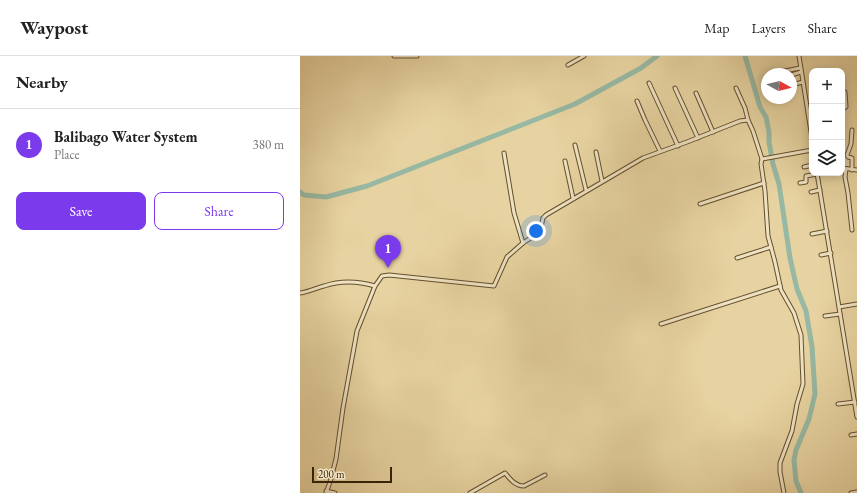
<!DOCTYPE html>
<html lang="en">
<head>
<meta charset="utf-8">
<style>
	:root { --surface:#fff; --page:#f6f6f6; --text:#222; --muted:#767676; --line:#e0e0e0; --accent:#7c3aed }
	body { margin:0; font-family:"EB Garamond",serif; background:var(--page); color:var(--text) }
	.controls { position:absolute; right:12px; top:12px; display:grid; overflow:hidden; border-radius:8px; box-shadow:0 2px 10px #0003 }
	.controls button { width:36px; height:36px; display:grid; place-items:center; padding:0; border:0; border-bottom:1px solid var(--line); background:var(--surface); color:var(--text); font:20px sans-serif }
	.compass { position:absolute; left:461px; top:12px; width:36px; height:36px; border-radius:50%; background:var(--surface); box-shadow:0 2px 10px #0003; rotate:98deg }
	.scale { position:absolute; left:12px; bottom:10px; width:80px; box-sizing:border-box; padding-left:4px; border:2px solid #392406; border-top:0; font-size:11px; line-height:14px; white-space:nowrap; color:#392406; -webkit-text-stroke:3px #efe2c2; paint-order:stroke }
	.you { position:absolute; left:236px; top:175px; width:14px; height:14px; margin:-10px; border:3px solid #fff; border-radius:50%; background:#1a73e8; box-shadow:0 0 0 6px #1a73e833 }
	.badge { display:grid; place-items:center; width:26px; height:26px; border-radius:50%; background:var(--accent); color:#fff; font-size:13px; font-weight:700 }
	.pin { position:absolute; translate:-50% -33px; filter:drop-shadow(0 1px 2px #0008) }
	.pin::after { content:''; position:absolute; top:21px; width:14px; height:12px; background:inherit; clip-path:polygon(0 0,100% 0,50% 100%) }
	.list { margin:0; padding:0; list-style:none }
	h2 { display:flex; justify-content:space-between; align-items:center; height:52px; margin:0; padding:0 16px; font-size:17px }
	h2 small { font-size:13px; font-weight:400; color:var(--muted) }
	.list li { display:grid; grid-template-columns:26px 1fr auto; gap:12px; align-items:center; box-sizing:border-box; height:72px; padding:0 16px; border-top:1px solid var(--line) }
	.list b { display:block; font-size:15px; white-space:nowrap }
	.list p { margin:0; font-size:13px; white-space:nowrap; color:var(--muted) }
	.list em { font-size:13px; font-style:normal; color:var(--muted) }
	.actions { display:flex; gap:8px; padding:12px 16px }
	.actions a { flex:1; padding:9px 0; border:1px solid var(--accent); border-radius:8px; text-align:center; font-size:14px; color:var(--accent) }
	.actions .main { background:var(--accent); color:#fff }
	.icon { flex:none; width:22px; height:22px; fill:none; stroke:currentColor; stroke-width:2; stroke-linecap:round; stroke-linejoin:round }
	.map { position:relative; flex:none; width:557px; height:437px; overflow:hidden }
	header { display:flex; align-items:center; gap:24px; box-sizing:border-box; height:56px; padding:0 20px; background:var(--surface); border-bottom:1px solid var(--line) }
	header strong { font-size:19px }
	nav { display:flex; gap:22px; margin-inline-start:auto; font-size:14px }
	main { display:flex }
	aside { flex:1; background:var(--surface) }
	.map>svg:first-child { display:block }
</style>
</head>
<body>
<header>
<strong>Waypost</strong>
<nav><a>Map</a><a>Layers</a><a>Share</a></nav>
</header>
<main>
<aside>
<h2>Nearby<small></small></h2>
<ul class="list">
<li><span class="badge">1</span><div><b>Balibago Water System</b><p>Place</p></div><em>380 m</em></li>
</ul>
<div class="actions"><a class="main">Save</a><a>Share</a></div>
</aside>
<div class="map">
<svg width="557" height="437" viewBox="0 0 557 437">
	<rect width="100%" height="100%" fill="#e7d3a1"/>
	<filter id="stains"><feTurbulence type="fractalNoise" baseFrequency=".005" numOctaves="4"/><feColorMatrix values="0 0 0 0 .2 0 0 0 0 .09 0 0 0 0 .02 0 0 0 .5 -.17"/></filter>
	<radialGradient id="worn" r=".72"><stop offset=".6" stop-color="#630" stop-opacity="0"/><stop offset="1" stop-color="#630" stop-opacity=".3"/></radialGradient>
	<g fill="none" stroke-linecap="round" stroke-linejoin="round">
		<g stroke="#97b8a2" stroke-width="5">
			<path d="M445,0L460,51L466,61L469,76V86L473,108L479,128L490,202L497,233L506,255L512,291L515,338L509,363L496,394L494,404L496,425L501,437"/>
			<path d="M0,136L4,139L26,141L67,130L275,48L341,12L357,0"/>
		</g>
		<g stroke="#64502d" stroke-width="5">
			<g id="minor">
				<path d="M94,0H117"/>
				<path d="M499,0L512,82"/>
				<path d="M268,9L284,0"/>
				<path d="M480,16L500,12"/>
				<path d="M491,19L501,16"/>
				<path d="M349,27L378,90"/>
				<path d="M491,29L503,26"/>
				<path d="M375,32L398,82"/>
				<path d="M436,32L445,52L448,64L453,75L462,103L461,108L465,135L468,180L475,206L481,234L494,257L501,279L503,328L497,348L492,375L480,407V416L484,437"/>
				<path d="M396,37L413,76"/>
				<path d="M337,45L345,64L360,95"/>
				<path d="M542,52L546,51L545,36"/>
				<path d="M552,74L551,88L547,99L548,101L552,102V114"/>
				<path d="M275,89L286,134"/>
				<path d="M296,96L302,125"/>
				<path d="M204,97L214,157L223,187"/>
				<path d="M462,103L512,94"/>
				<path d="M265,105L273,142"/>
				<path d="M504,111L512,109"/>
				<path d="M542,112L557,114"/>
				<path d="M546,113L545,121L548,137L552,174"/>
				<path d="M517,117L557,361"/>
				<path d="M500,127L506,126V120L517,118"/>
				<path d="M511,136L520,134"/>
				<path d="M400,148L464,127"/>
				<path d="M512,178L527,175"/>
				<path d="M521,199L531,197"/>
				<path d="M437,202L471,191"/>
				<path d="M0,237C9,236 16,232 24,230C41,224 58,225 75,230"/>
				<path d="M539,251L557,248"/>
				<path d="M525,260L540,258"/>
				<path d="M361,268L480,230"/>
				<path d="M538,348L555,346"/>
				<path d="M551,379L557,378"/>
				<path d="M26,435L35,437"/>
				<path d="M26,437L30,426L36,403L43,352L57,275L75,230L82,220L89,219L194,230L207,201L223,187L240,176L243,162L246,159L343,102L387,86L440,65L448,64"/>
				<path d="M170,437L205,417C210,423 215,430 224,430L245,419"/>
				<path d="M551,437L557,436"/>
			</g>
		</g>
		<use href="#minor" stroke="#efe2c2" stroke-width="3"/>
	</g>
	<rect width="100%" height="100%" filter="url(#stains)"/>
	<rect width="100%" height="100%" fill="url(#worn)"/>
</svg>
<div class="controls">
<button>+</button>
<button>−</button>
<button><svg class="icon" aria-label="layers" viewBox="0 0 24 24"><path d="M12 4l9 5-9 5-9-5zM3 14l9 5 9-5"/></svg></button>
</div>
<svg class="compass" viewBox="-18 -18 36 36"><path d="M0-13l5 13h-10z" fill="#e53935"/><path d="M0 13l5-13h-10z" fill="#767676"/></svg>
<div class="scale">200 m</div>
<div class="you"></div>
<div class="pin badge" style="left:88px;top:212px">1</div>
</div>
</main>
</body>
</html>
